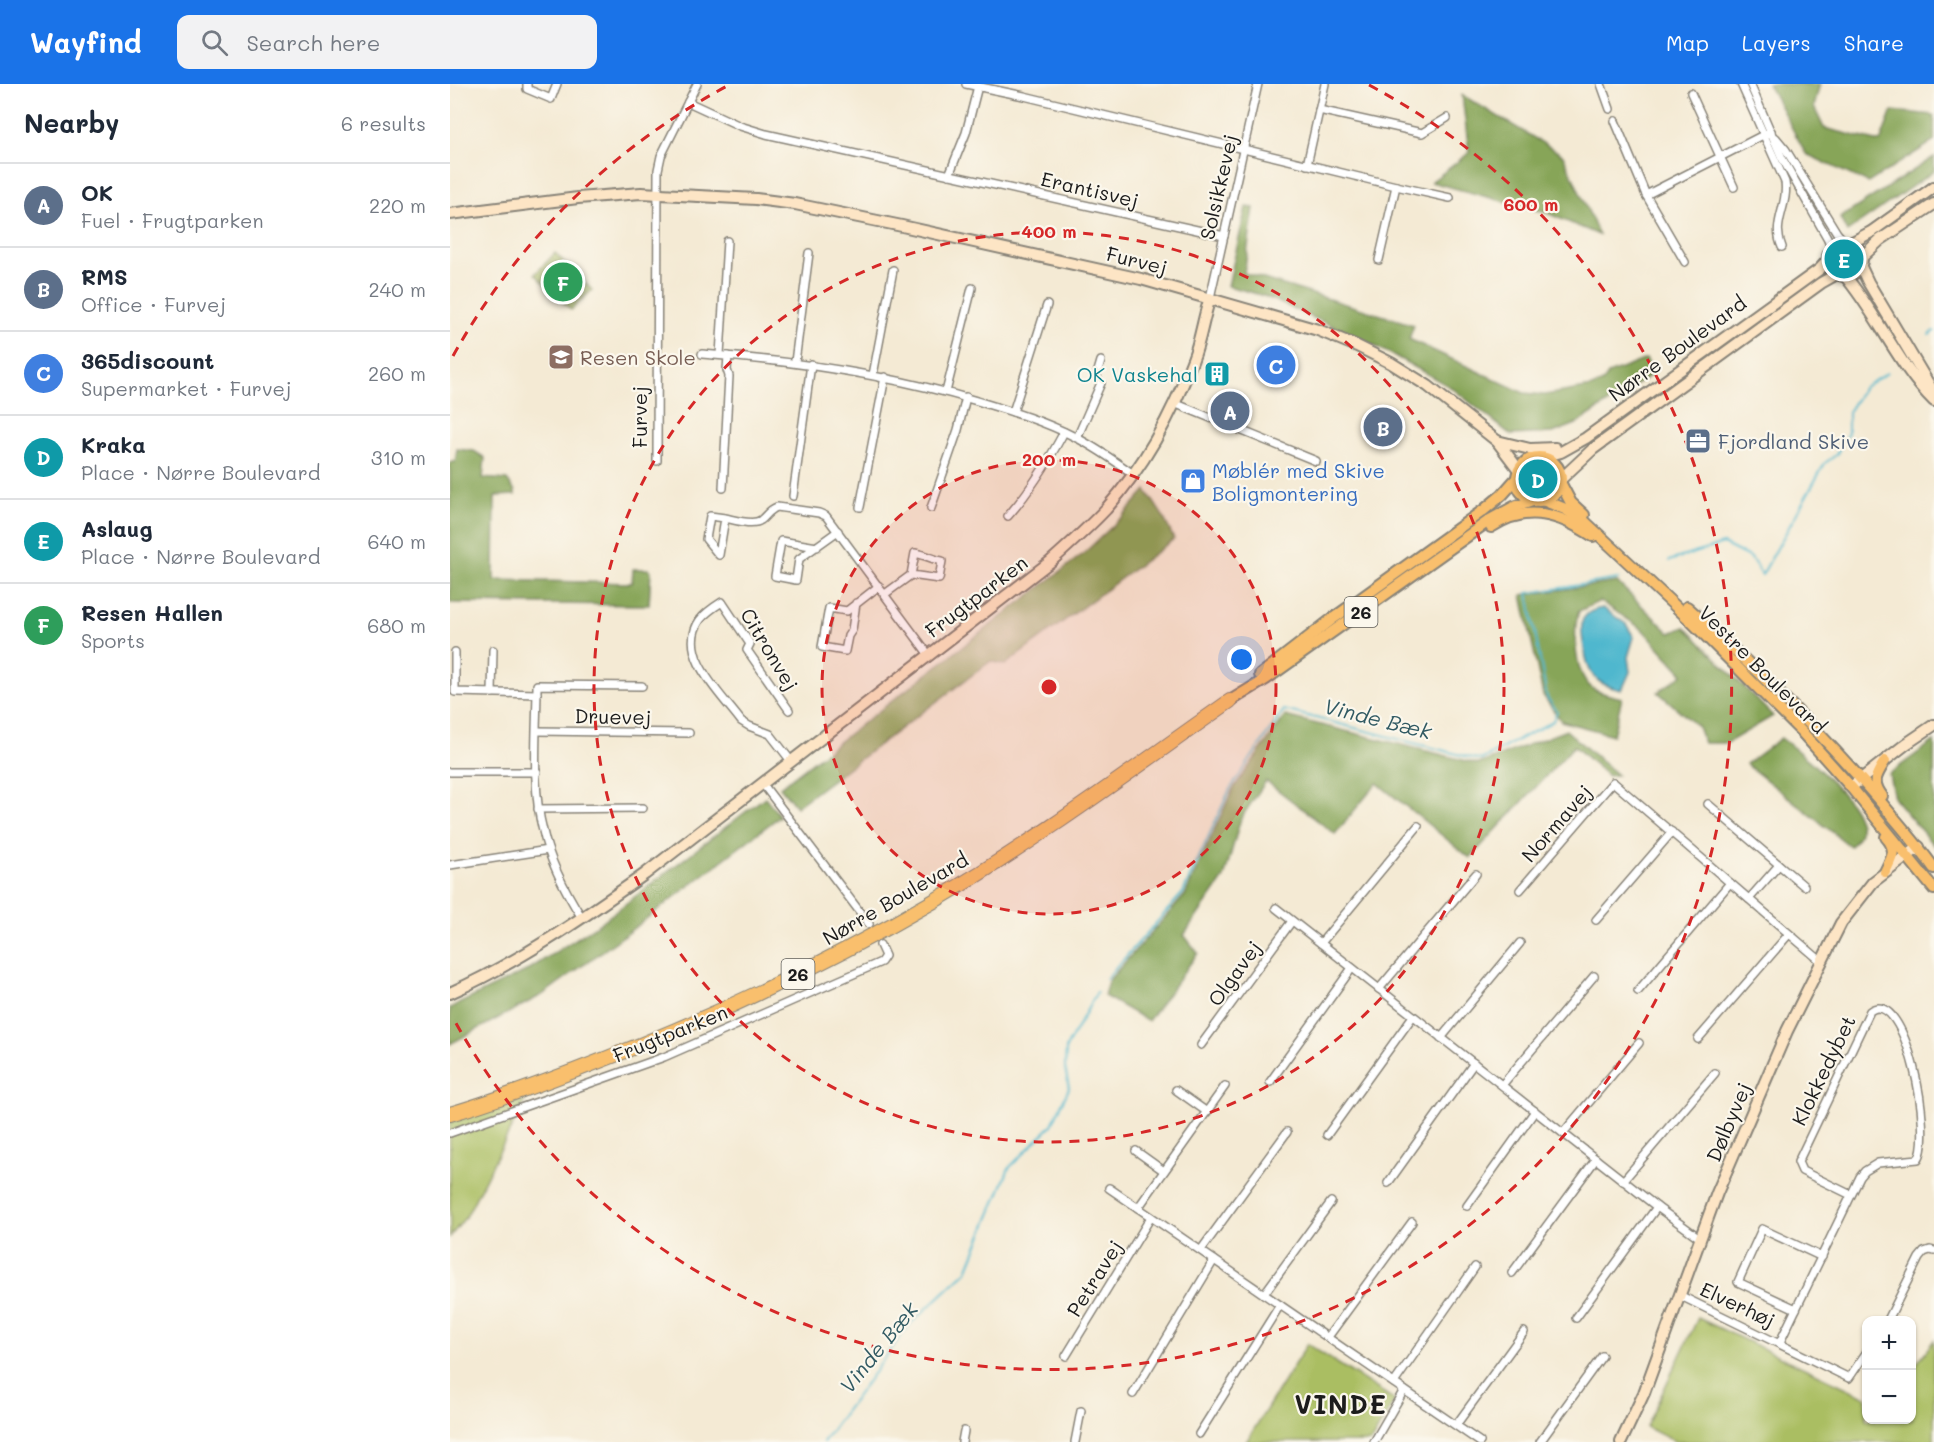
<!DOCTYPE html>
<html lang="en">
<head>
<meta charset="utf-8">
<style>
	:root { --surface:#fff; --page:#f2f2f3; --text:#1f2937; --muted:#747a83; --line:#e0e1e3; --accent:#1a73e8 }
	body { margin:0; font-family:Mali,sans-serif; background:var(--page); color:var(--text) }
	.controls { position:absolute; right:18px; bottom:18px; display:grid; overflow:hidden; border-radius:12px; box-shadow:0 2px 4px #0004 }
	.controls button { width:54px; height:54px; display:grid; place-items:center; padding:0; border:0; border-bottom:2px solid var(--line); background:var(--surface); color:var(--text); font:30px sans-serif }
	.you { position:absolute; left:792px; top:576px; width:21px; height:21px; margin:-15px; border:4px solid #fff; border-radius:50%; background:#1a73e8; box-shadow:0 0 0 9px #1a73e833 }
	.badge { display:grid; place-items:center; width:39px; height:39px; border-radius:50%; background:var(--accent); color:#fff; font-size:20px; font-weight:700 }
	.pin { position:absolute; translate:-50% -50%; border:3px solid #fff; box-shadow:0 2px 6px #0006 }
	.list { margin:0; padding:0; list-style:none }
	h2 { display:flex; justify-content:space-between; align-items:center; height:78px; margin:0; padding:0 24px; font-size:26px }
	h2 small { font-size:20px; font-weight:400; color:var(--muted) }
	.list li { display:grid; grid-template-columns:39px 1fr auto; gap:18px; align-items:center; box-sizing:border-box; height:84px; padding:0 24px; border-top:2px solid var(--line) }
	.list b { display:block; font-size:22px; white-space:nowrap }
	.list p { margin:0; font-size:20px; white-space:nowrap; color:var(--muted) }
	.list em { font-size:20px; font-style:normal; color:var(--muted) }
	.icon { flex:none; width:33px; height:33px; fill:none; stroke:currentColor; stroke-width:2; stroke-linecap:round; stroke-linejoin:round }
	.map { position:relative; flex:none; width:1484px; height:1358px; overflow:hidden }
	header { display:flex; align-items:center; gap:36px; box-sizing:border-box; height:84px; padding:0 30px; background:var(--accent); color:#fff }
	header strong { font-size:28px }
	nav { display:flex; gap:33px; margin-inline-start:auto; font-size:21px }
	.search { width:420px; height:54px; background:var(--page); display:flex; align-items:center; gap:15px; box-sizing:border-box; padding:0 21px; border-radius:12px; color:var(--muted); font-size:22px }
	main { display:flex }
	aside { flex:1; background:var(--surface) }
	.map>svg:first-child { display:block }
</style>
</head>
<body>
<header>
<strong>Wayfind</strong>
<div class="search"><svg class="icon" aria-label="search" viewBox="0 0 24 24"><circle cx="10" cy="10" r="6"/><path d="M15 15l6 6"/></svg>Search here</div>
<nav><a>Map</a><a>Layers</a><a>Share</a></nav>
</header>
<main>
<aside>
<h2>Nearby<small>6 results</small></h2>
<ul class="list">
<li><span class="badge" style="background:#5c6f8a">A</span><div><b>OK</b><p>Fuel · Frugtparken</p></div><em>220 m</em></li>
<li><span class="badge" style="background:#5c6f8a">B</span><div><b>RMS</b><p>Office · Furvej</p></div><em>240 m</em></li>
<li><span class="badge" style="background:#3f7fe0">C</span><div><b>365discount</b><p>Supermarket · Furvej</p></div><em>260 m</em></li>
<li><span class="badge" style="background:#0f9aa8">D</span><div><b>Kraka</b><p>Place · Nørre Boulevard</p></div><em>310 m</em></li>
<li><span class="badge" style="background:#0f9aa8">E</span><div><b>Aslaug</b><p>Place · Nørre Boulevard</p></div><em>640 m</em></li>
<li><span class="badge" style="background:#2e9e5b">F</span><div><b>Resen Hallen</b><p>Sports</p></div><em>680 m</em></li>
</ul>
</aside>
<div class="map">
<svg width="1484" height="1358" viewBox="0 0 1484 1358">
	<rect width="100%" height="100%" fill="#fbf7ec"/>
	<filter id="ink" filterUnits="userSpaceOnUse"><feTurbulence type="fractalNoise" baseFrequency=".0167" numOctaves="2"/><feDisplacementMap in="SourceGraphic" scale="12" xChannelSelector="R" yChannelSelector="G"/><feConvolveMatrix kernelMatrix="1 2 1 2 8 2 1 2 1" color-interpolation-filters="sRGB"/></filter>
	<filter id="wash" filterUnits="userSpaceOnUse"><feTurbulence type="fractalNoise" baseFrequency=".008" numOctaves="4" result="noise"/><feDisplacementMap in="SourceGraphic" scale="24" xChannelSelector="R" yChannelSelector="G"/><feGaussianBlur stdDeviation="1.35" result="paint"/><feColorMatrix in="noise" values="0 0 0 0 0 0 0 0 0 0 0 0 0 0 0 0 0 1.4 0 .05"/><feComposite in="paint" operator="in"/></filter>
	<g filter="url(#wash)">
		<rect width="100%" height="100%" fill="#f4ead4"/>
		<g fill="#aabe62" stroke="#636d3f" stroke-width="1.5">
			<path d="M105,169L142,206L121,226L85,190Z"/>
			<path d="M76,1015L17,1131L0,1153V1038Z"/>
			<path d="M1248,1234L1416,1313V1336H1462V1286L1484,1256V1358H1226L1196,1343Z"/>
			<path d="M857,1260L945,1316L921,1358H796Z"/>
		</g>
		<g fill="#87a558" stroke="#52603a" stroke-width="1.5">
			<path d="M1318,0H1370L1364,23L1374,44L1430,58L1442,27L1484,31V57L1418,99L1356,70Z"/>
			<path d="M1012,11L1113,71L1149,151L1097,129L981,98L1019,69Z"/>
			<path d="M1484,73V87L1397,148L1390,134Z"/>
			<path d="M796,123L804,124L794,189L964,241L959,255L1074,309L1095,311L1142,303L1153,298L1158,290L1196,275L1204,289L1126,340L1103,349L1061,351L1002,304L943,271L894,247L814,212L778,202Z"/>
			<path d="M7,365L24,367L35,374L33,394L57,396L65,407V411L45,412L44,496L182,499L183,485H198L201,487L199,521L0,519V378H5Z"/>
			<path d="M696,406L713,432L724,455L555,581L541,577L346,723L330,703L633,470L673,432Z"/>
			<path d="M1167,498L1220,549L1235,543L1323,632L1277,659H1254L1248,643L1208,608L1233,590L1192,545L1150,517L1129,527C1122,547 1124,594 1145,606C1153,610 1164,612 1172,614L1163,651L1111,637L1093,611L1072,511Z"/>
			<path d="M835,632L1029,680L1116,646L1167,691L1158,692L1124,662L1020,774L927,699L885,750L816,697L791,734L774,794L734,851L748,869L698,937L654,912L658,897L735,811L783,705Z"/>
			<path d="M1331,654C1351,669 1420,723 1409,751C1408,755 1403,759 1400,762L1296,680Z"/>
			<path d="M1484,657V762L1444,714L1439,690Z"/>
			<path d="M315,713L330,732L179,848L92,911L0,960V924L78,886L149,840Z"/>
		</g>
		<path fill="#50b7ce" stroke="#366a75" stroke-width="1.5" d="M1153,524L1176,540L1184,553L1178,573L1180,588L1172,606C1162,604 1149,600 1143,591C1136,583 1129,544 1133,535C1137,528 1145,525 1153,524Z"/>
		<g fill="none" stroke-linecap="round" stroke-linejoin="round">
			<g stroke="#50b7ce" stroke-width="2">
				<path d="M1479,251L1484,247"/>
				<path d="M1219,477L1273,460L1301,474L1312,491L1375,379L1386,371L1398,349V328L1414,303L1437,289"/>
				<path d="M656,895L733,809L780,705L834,626L1031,676L1103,637L1107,627L1097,614L1078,509L1169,495"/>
				<path d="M373,1358L459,1241L517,1187L559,1084L602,1041L619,1004L615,984L616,964L647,908"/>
			</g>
		</g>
	</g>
	<g filter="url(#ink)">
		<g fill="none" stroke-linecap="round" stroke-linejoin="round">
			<g stroke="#888378" stroke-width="10">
				<g id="street">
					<path d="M77,0V5L101,15L107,0"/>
					<path d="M516,0L574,12L946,102L1000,114"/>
					<path d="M1151,0L1160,25"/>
					<path d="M1291,0L1335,98C1339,122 1321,139 1332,163"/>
					<path d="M1300,0L1332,74L1378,155L1381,165"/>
					<path d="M1241,9L1284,103"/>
					<path d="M238,18L290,42L316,50L774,152"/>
					<path d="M869,26L972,49L997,34"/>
					<path d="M1165,37L1196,111"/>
					<path d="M1326,54L1336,66L1387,149L1395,158"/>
					<path d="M857,81L875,0"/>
					<path d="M499,91L516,49L528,2"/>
					<path d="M929,176L946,102"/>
					<path d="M1235,178L1196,111L1321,47"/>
					<path d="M760,214L808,0"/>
					<path d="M252,270C345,277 437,290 527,317C560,327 594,337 625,353C645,363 665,377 683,390"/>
					<path d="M270,271L277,157"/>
					<path d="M345,278L359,169"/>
					<path d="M423,291L443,186"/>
					<path d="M496,308L522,204"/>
					<path d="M724,319L866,377"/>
					<path d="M563,328L597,221"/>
					<path d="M627,354L651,299L646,294L651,277"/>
					<path d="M207,377L208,86L211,72L247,0"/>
					<path d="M273,404L279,292L277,286L278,272"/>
					<path d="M343,412L361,280"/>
					<path d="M410,423L435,293"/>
					<path d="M481,424L508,346L516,313"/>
					<path d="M558,432C581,406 598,378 614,348"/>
					<path d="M275,434L260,432L256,455L269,471L275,434C285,436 303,442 311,436C317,431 319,426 327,423L369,429L376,432L479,571"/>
					<path d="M367,463L331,457L325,492L346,496L349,475L388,447"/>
					<path d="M435,510L461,491L465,469C475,471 482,475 492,477L489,495L461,491"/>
					<path d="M406,519L402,546L398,552L395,567L372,563L379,524L397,527L429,502"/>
					<path d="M5,568V608L87,610"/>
					<path d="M42,609L43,566"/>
					<path d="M339,626L297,566L300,560L272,518C264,523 256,528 250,536C226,570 272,611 291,637L299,642L320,650L341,677"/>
					<path d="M87,647L239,649"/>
					<path d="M0,688H87"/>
					<path d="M312,699L419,840"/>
					<path d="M1258,720L1354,802"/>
					<path d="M88,725L193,724"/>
					<path d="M0,781L98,766"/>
					<path d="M1070,806L1163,698L1372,878"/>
					<path d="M1299,815L1329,781"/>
					<path d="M826,824L1207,1123L1251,1155"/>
					<path d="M132,834C115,807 100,779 93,747C81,702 87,647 87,601L192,602"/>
					<path d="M1146,836L1222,748"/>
					<path d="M871,859L968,742"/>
					<path d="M929,905L1026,790"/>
					<path d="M1188,907L1280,799"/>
					<path d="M991,954L1070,859"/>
					<path d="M1248,955L1339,850"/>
					<path d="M751,961L842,837"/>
					<path d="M820,998L902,884"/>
					<path d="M1052,1001L1144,892"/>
					<path d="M726,1006L757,1028"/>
					<path d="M0,1049L214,973L431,878L435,872L430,861"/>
					<path d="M1113,1049L1189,959"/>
					<path d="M877,1051L963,932"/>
					<path d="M686,1067L714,1087"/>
					<path d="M1173,1097L1265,989"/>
					<path d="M938,1099L1024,979"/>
					<path d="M659,1104L1030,1358"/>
					<path d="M1017,1122L1085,1027"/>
					<path d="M688,1124L775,1002"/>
					<path d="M751,1166L837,1048"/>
					<path d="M1062,1189L1146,1075"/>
					<path d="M814,1210L881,1118"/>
					<path d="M1231,1212L1399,1294L1416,1269"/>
					<path d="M1346,1225L1288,1198L1312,1145L1372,1173"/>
					<path d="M1126,1234L1207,1123"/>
					<path d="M1438,1236L1469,1174L1474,1168L1480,1166L1484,1167"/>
					<path d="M878,1253L962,1138"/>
					<path d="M1330,1258L1410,1093L1415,1087L1428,1079L1468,1075C1484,1053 1456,901 1420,927L1348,1078L1352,1087L1401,1111"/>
					<path d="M616,1272L701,1133"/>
					<path d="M944,1299L1025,1183"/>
					<path d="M683,1310L764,1176"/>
					<path d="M1006,1341L1074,1248"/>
					<path d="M749,1350L830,1221"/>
					<path d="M512,1358L514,1347"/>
					<path d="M625,1358L631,1327"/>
					<path d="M924,1358L954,1306"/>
					<path d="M1090,1358L1152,1272"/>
				</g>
			</g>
			<g stroke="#888378" stroke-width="14">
				<g id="secondary">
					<path d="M0,130L128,114L191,109L306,115L345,120L452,142L691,195L868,246L907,262L941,279L978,302L1047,357L1069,386"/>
					<circle cx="1395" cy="175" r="17"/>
					<path d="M1401,159L1421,148L1484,103"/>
					<path d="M1411,174L1430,156L1484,120"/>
					<path d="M1410,181L1418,198L1484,309"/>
					<path d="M1395,192C1428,231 1448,281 1484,317"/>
					<path d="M1047,357L1080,365L1105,364"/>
					<path d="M1093,373L1111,368L1136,354L1370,185L1378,176"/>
					<path d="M1111,395L1143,365L1371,199L1387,190"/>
					<path d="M1401,703L1456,660L1484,641"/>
					<path d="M0,909C69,878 133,834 195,790L600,478C619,461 638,444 656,425C694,382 723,329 743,275C751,255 753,234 760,214"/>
					<path d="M1171,1358L1194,1309L1267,1109L1337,947L1391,839L1423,798L1469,763"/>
				</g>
			</g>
			<g stroke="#888378" stroke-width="14">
				<g id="primary">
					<circle cx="1089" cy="395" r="22"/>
					<path d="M1111,400L1121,419L1134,431"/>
					<path d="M1093,416L1115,425L1134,437L1238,534L1351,647L1401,703L1484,805"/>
					<path d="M1041,443C1077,419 1110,430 1143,452"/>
					<path d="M1237,523C1305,583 1370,647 1429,716C1448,739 1467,760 1484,784"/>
					<path d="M810,591L881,536L1034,426L1052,411L1067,394"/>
					<path d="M780,617L816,595L1040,436L1064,423L1086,416"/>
					<path d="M1432,712C1421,697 1426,692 1435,677"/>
					<path d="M1435,788C1442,773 1448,766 1436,753"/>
				</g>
			</g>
			<g stroke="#888378" stroke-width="16">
				<path id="highway" d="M0,1030C42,1018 83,1002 124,987C248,940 369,884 484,817C587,757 683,685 780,617"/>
			</g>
			<use href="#street" stroke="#fff" stroke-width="7"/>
			<use href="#secondary" stroke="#fde5c5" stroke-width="10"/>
			<use href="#primary" stroke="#f9bf6d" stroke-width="10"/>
			<use href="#highway" stroke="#f9bf6d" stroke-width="14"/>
		</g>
	</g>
	<circle cx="599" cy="603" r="227" fill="#d62828" fill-opacity=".12"/>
	<g fill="none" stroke="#d62828" stroke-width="3" stroke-dasharray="10 8">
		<circle cx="599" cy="603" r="227"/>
		<circle cx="599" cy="603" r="455"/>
		<path d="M3 272A682 682 0 0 1 279 1M919 1A682 682 0 1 1 3 934"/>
	</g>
	<defs>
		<g id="school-square" transform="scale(1.35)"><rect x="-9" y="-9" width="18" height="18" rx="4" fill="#8d6e63" stroke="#fbf7ec"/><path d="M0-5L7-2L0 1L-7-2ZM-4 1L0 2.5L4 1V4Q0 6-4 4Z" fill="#fff"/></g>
		<g id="building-square" transform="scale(1.35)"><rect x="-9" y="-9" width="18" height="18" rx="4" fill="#0f9aa8" stroke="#fbf7ec"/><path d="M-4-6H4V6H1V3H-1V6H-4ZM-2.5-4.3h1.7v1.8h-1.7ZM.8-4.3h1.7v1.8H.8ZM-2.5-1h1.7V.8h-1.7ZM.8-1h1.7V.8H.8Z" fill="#fff"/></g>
		<g id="office-square" transform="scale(1.35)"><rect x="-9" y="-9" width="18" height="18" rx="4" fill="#5c6f8a" stroke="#fbf7ec"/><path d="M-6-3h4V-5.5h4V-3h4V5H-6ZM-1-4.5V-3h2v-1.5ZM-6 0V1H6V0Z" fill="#fff"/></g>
		<g id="shop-square" transform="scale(1.35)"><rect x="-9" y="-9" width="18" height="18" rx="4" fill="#3f7fe0" stroke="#fbf7ec"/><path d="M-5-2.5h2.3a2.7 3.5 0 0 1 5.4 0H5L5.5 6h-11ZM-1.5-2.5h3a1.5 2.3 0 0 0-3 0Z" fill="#fff"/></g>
	</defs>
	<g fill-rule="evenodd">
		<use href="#school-square" x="111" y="273"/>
		<use href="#building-square" x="767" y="290"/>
		<use href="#office-square" x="1248" y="357"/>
		<use href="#shop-square" x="743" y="397"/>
	</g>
	<g text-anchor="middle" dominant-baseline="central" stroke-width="4.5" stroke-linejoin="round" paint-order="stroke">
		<g fill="#fbf7ec" stroke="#5f5e5a" stroke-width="1.5">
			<rect x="894.5" y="513" width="33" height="30" rx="4.5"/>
			<rect x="331.5" y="875" width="33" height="30" rx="4.5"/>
		</g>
		<g font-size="18" font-weight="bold" fill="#1c1c1c">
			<text x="911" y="528">26</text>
			<text x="348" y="890">26</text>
		</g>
		<g font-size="20" fill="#1c1c1c" stroke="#fbf7ec">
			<text transform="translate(768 103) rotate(-77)">Solsikkevej</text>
			<text transform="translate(640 105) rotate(13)">Erantisvej</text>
			<text transform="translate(687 176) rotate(14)">Furvej</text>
			<text transform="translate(1227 264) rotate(-36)">Nørre Boulevard</text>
			<text transform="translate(189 333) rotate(-90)">Furvej</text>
			<text transform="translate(526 512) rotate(-37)">Frugtparken</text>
			<text transform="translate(320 565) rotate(59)">Citronvej</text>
			<text transform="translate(1313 585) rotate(45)">Vestre Boulevard</text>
			<text transform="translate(163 632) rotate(1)">Druevej</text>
			<text transform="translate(1106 739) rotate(-49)">Normavej</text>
			<text transform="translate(445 814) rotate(-30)">Nørre Boulevard</text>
			<text transform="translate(784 889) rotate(-54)">Olgavej</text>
			<text transform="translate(220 949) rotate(-22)">Frugtparken</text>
			<text transform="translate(1373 986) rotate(-64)">Klokkedybet</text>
			<text transform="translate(1278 1038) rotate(-67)">Dølbyvej</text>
			<text transform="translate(644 1194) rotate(-58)">Petravej</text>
			<text transform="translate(1288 1220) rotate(25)">Elverhøj</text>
		</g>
		<g font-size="20" fill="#785e54" stroke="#fbf7ec" text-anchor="start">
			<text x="130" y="273">Resen Skole</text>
		</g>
		<g font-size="20" fill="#0d838f" stroke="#fbf7ec" text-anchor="end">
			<text x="748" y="290">OK Vaskehal</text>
		</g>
		<g font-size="20" fill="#4e5e75" stroke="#fbf7ec" text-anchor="start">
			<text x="1268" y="357">Fjordland Skive</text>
		</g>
		<g font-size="20" fill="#366cbe" stroke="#fbf7ec" text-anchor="start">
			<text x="762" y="386">Møblér med Skive<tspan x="762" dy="23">Boligmontering</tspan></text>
		</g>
		<g font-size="21" font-style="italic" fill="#315a63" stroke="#fbf7ec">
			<text transform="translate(928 634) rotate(14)">Vinde Bæk</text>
			<text transform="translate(428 1263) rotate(-51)">Vinde Bæk</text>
		</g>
		<g font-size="26" font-weight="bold" letter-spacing="1.5" fill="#1c1c1c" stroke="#fbf7ec">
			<text x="891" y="1320">VINDE</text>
		</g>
	</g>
	<circle cx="599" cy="603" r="9" fill="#d62828" stroke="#fbf7ec" stroke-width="3"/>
	<g font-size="18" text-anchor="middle" font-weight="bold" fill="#d62828" stroke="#fbf7ec" stroke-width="4.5" stroke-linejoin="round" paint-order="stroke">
		<text x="1081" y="127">600 m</text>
		<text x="599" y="154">400 m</text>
		<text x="599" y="382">200 m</text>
	</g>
</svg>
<div class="controls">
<button>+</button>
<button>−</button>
</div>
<div class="you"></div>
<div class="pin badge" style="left:780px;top:327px;background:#5c6f8a">A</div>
<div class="pin badge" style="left:933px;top:343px;background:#5c6f8a">B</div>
<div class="pin badge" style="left:826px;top:281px;background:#3f7fe0">C</div>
<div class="pin badge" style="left:1088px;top:395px;background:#0f9aa8">D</div>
<div class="pin badge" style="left:1394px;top:175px;background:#0f9aa8">E</div>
<div class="pin badge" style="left:113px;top:198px;background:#2e9e5b">F</div>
</div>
</main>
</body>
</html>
